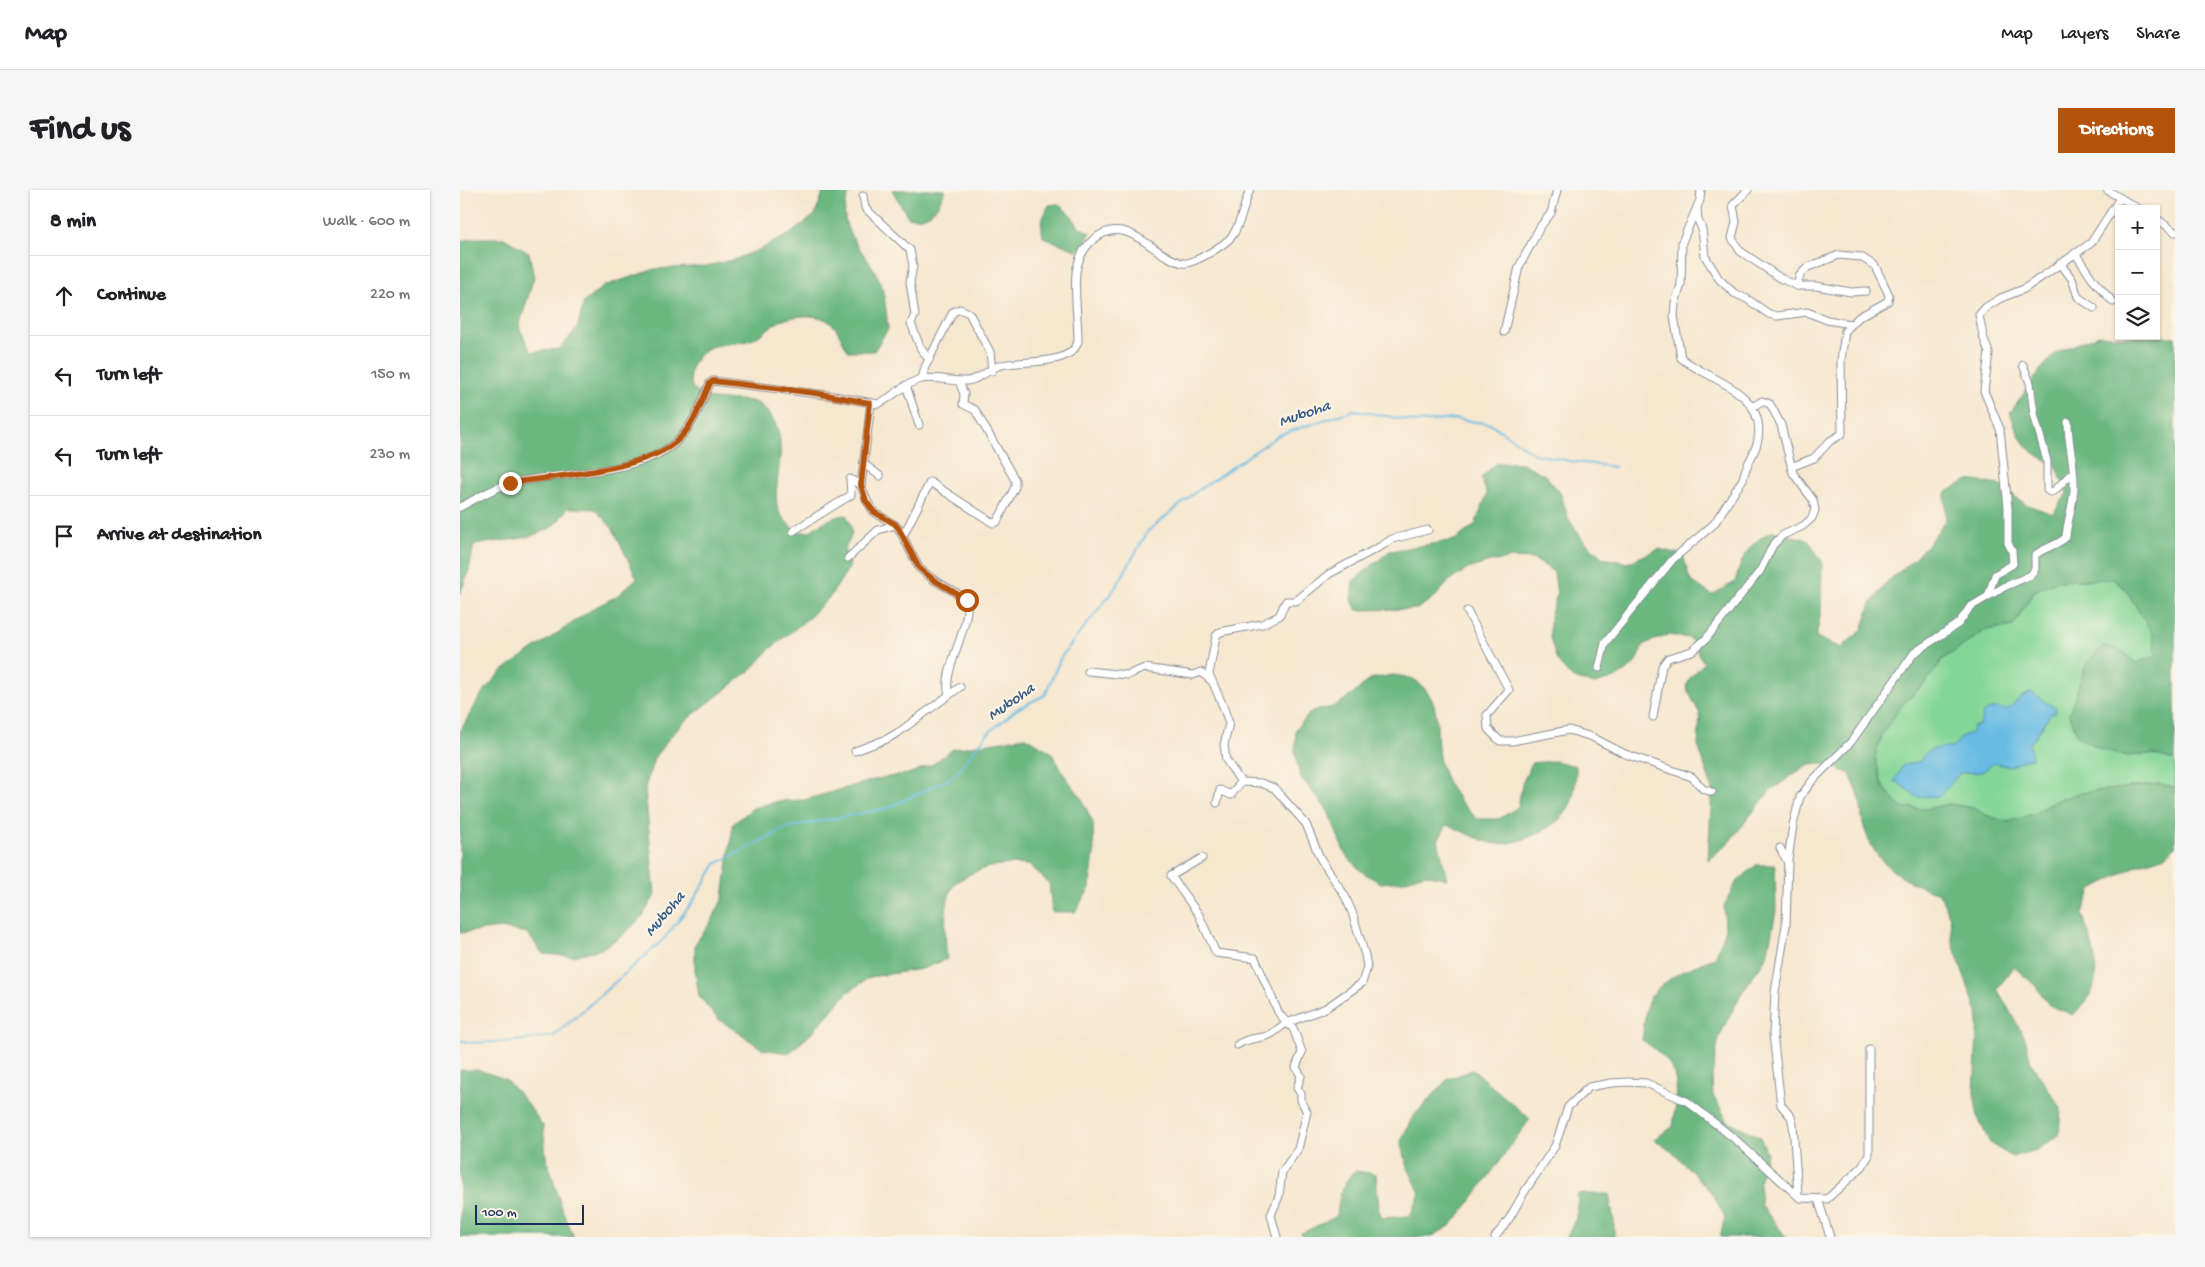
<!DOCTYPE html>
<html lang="en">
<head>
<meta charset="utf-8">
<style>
	:root { --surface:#fff; --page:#f6f6f6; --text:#202124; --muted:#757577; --line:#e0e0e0; --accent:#b45309 }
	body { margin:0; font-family:"Gochi Hand",sans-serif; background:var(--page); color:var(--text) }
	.controls { position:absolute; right:15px; top:15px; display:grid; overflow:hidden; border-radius:0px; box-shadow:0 1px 4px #0004 }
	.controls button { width:45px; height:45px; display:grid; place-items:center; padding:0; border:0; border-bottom:1px solid var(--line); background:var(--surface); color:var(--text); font:25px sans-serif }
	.scale { position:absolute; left:15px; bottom:12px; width:109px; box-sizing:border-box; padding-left:5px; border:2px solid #1b2f5e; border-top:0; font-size:14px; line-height:18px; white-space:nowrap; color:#1b2f5e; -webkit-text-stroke:4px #fcf5e5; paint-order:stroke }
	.stop { position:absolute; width:15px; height:15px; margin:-11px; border:4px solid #b45309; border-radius:50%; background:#fff }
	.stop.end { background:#b45309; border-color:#fff; box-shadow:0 1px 5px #0008 }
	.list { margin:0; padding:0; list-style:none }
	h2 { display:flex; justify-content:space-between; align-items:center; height:65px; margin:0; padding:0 20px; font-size:21px }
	h2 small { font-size:16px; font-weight:400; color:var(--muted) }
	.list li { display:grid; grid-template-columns:32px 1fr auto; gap:15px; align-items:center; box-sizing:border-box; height:80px; padding:0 20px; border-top:1px solid var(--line) }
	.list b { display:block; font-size:19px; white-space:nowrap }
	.list em { font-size:16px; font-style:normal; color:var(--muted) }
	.icon { flex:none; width:28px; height:28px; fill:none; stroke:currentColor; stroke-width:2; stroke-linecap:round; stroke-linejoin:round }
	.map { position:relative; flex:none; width:1715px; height:1047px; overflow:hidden; border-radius:0px }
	header { display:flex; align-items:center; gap:30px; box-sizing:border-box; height:70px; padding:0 25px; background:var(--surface); border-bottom:1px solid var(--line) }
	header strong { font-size:24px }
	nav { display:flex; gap:28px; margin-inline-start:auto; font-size:18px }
	.intro { display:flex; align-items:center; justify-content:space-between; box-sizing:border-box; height:120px; padding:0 30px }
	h1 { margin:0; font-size:35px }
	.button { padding:12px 22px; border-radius:0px; background:var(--accent); color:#fff; font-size:18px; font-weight:700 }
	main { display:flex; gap:30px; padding:0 30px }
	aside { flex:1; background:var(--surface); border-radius:0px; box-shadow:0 1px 4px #0004 }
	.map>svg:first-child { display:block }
</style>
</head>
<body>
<header>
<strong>Map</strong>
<nav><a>Map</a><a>Layers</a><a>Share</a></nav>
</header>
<div class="intro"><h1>Find us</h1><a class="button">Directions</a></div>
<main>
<aside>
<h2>8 min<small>Walk · 600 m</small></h2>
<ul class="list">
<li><svg class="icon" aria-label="ahead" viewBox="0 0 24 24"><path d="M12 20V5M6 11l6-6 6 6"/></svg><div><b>Continue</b></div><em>220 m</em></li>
<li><svg class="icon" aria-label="left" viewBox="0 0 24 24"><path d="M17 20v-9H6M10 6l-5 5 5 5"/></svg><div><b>Turn left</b></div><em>150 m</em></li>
<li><svg class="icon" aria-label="left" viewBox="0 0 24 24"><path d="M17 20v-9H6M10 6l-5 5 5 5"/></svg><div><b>Turn left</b></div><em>230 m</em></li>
<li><svg class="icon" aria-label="arrive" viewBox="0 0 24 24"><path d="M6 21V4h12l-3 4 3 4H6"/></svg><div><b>Arrive at destination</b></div></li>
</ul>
</aside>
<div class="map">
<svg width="1715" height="1047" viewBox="0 0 1715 1047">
	<rect width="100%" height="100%" fill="#fcf5e5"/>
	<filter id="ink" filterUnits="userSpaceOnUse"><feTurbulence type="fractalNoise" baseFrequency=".02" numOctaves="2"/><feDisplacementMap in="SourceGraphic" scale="10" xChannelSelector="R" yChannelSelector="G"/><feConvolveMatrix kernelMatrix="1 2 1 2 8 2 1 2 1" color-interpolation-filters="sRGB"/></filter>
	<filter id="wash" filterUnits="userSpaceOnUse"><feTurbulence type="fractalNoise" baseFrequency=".0096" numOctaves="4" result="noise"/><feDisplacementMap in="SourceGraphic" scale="20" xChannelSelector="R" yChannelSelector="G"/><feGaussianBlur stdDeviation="1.12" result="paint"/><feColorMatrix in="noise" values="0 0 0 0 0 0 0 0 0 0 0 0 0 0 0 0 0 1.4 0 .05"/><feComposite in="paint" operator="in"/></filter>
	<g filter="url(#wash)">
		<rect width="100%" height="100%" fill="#f6e7cf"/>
		<path fill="#83d697" stroke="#4f827a" d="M1653,389L1666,400L1693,444L1696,466L1676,473L1662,461L1667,566L1692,564L1715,570V597L1699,594L1620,603L1595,611L1573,624L1548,632L1525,625L1518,619L1490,614L1466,619L1440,617L1422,595L1415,567L1423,542L1443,514L1465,493L1483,469L1526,440L1553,436L1574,401L1596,391Z"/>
		<g fill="#6ab780" stroke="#42736f">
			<path d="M364,0H391C372,35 400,55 416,83C425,99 426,120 428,139L414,161H388C381,150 378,134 364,129C350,123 326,126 313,135C306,140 300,146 291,150C279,154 267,153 254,156C242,159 229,175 230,187C232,221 277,204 297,213C304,217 311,226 315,233C330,264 307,304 321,325C325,331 331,336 336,342H349C361,333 371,327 386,325C394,340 394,345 384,359L390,376L370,407L352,425L310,459L292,479L229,528L210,547L194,568L185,598L195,705L182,727L163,745L141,759L112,766L83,764L67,743L40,738L0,743V541L23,502L42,481L134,418L157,406L177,388L153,339L135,319L108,318C103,324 97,334 90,338C68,351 39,350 14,355L9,380L0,404V51L16,48H44L69,63L74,87L59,137L71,162L99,159L117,139L124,112L144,96L195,79L247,76L276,69L303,58L330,44L355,25Z"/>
			<path d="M432,0H485C477,20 470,30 448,27Z"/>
			<path d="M598,14L611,25L619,37L631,43L618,61L583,47L581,32L589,15Z"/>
			<path d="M1639,145L1665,147H1715V570L1692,564L1667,566L1641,559L1618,547L1609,524L1626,474L1644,455L1662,461L1676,473L1696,466L1693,444L1666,400L1653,389L1596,391L1574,401L1553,436L1526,440L1483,469L1465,493L1443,514L1423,542L1415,567L1422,595L1440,617L1466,619L1490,614L1518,619L1525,625L1548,632L1573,624L1595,611L1620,603L1699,594L1715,597V657L1706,666L1680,674L1632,699L1622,724C1631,750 1642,777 1631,804C1628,811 1619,818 1613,825L1589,815L1575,795L1554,777L1537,799L1565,848L1571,873L1601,918L1599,945L1577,960L1552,967L1530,953L1518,928L1514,903L1518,825L1492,751L1490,727L1479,703C1443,692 1415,675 1404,637C1401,628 1402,619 1400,610C1398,601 1393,593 1390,584L1368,574L1347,575L1310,601L1269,652L1248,670L1252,598L1238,555L1240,524L1226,497L1230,488L1244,473L1230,448L1208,445L1184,454L1174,475L1155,488L1134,494L1112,488L1097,471L1090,448V426L1097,405L1094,382L1074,369L1052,368L1030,372L1008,379L990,390L975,407L957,419L897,420L891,409L893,391L930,361L995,350L1015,335L1027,304L1021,288L1036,273H1062L1085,285L1101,304L1108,328L1123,350L1143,368L1167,373L1199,359L1223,365L1230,390L1252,405L1275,392C1282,367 1288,353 1313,341L1348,350L1362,371L1361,421L1356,447L1381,458L1402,440L1411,414L1427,392L1453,370L1470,352L1486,329L1485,303L1508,290L1540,295L1565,314L1593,324L1607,303L1596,275C1565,260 1562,255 1550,223L1582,178L1597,162Z"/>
			<path d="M933,485C939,486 950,487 955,490C987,513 972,545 981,575C987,597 1001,613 1017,629H1039L1058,617L1062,594L1072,573L1095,571L1116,576C1116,591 1115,609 1106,622C1095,638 1058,655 1038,654C1023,653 1001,640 987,635L978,650L987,689L965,684L943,691L920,693L901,681L885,664L868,621L840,586L835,563L836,539L852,521L873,517L892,505L910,489Z"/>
			<path d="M566,547L591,562L604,585L621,607L633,633L634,663L630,698L615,722H592L589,693L569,675C545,673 526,675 505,687C503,689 497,691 495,693C482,711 485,749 487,769L462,779L410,787L387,803L350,845L329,863L302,859L257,828L239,806L235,780V754L251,732L263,708L273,634L293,618L319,611L344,610L421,588L448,584L473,574L493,559Z"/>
			<path d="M1296,675H1315L1316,721L1307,766L1281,804L1259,847L1252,887L1253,906L1268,931L1300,947L1307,963L1299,992L1301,1015L1326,1047H1260L1265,1027L1252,1003L1215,964L1194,949L1213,937C1219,893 1222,876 1182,850C1184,840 1185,815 1190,808C1205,787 1232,776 1255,768L1265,742L1264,716L1276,693Z"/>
			<path d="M0,880H19L45,889L67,913L83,936L86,967L103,1022L114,1047H0Z"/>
			<path d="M1013,880L1070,929L1004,1020L990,1036L971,1047H844L840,1044L877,1026C879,1007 881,994 895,981L916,984L919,1020L922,1028L950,1026L960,1003L948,978L941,951L952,928L988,889Z"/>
			<path d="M1118,1004H1149L1154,1031V1047H1107L1116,1028Z"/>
		</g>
		<path fill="#68bce4" stroke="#4276a1" d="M1571,502C1578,507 1588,515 1595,517L1596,522L1593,524L1591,523L1573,550L1569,553L1572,568C1564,569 1562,571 1556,574C1549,578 1541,574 1534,573L1522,582L1500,583L1480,606L1457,607L1436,591L1434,592L1443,575L1460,572C1465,558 1478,557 1492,558L1504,545L1512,543L1513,536H1519L1523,528L1522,523C1530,518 1538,517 1547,520L1561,507Z"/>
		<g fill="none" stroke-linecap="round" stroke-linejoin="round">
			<path stroke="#68bce4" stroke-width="2" d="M0,850L12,853L56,851L94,846L202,751L232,713L256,674L326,638L428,618L493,587L527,544L557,519L585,505L601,467L656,397L688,341L737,301L819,245L894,220L957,232L996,229L1031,234L1074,264L1110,271L1154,277"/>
		</g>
	</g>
	<g filter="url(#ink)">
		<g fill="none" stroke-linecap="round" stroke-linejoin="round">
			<g stroke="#888b96" stroke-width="9">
				<g id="minor">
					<path d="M1288,0L1273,15L1276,32L1272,48L1280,61L1322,89L1337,96H1356L1391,102L1406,101"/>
					<path d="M1647,0L1679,19"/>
					<path d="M403,6L405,18L450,60L453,76L450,92L455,125L451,133L460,157L469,170"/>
					<path d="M1237,17L1238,30L1242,39L1245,66L1259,89L1274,103L1287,109L1309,124L1317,126L1347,122L1367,130L1391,134"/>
					<path d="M1696,28L1715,42"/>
					<path d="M1615,63L1633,90L1653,112"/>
					<path d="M1600,73L1612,89L1618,107L1634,118"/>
					<path d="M1044,142L1059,77L1080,37L1091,23L1097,0"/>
					<path d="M1563,175L1570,193L1574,224L1587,271V300L1590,302L1594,301L1613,282"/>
					<path d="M462,189L465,177L493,122L500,119L509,123L530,162L532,181"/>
					<path d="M446,195L459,235"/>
					<path d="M411,213L401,295L407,311L414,322L435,335L439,339L459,378L474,390L507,409C511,439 481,480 489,505"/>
					<path d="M404,274L420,286"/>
					<path d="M1331,277L1354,268L1370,251L1382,244L1381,170L1385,141L1399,127L1428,111L1429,105L1415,76L1401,67L1379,65L1348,77L1340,85L1337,96"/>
					<path d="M0,317C16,309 34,297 52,293C98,282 186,285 219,249C234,233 242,212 250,193L253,191L374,206L418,214C433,207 445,193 461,189C475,186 493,192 507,191C519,190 528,180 538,176C556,169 612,178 618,151C618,129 614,105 616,82C618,70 624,57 634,49C668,22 693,67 723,73C733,75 766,54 772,46C782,33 783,15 790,0"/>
					<path d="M333,341L391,305L390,289L401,295"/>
					<path d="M443,346L470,292L533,333L537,332L555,297V290L515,220L503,214L504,204L499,191"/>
					<path d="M388,368L418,340L435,335"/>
					<path d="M1528,406L1535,385L1553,374L1552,361L1548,353V318L1540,239L1524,201L1529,163L1523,146L1519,125L1526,117L1541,108L1564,99L1631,53L1660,8"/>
					<path d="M1007,421L1049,500L1027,525L1028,539L1040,551H1052L1109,540L1132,547L1165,564L1232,587L1243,599L1252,602"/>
					<path d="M1139,478L1145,453L1213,369L1254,334L1283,289C1285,274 1296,264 1298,249C1306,201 1250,191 1221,168L1214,126L1215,113L1221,95L1222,52L1240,10L1241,0"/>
					<path d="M628,481L667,485L685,478L733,485L741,482L750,490"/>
					<path d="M1193,527L1202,476L1208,468L1232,461L1246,449L1300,381L1313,355L1323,345L1343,336L1352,328L1355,320L1353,310L1333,283L1321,235L1310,214L1302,211L1294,216"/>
					<path d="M395,561L427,549L439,542L500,497"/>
					<path d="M781,592L766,570L764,555L769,533L763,516L749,484L756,446L760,442L802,434L819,426L826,411H836L869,384L923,355L932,349L968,340"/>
					<path d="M757,613L760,600L771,605L781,592L801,593L814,598L846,634L860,668L885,706L892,722L905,765L907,777L902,793L866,818L827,833L833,838L842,862L836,877L841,886L837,898L841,904V910L847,922L838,959L822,982L819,1006L811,1025L817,1047"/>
					<path d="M1320,658L1328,673"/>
					<path d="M742,668L711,686L739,725L756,763L795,768L818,822L827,833C820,836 814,844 807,846C796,849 787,848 777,855"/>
					<path d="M1338,1005L1333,935L1331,927L1321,915L1313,844L1315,802L1326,735L1328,670L1333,635L1340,607L1352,591L1391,552L1454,463L1499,433L1510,417L1544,397L1571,385L1575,379V365C1585,357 1599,355 1606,347C1607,329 1615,312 1614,293C1614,271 1608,255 1608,232"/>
					<path d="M1358,1009L1370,1047"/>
					<path d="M1035,1047L1049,1029L1065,1001L1095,956L1108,917L1129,897L1151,893L1168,892L1186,893L1228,912L1276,950L1340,1008L1367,1009L1402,977L1409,965V859"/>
				</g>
			</g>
			<use href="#minor" stroke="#fff" stroke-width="7"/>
		</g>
	</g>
	<g fill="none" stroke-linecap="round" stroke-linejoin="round" filter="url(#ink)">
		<path stroke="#b45309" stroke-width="6" d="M50,293C93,286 189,280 219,249C234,234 242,212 250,193L253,191L355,203L410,213L401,295L406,311L414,322L435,334L439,339L459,378L474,390L507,410"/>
	</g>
	<g text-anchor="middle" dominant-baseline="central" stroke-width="4.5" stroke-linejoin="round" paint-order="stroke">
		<g font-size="16" font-style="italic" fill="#325986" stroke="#fcf5e5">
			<text transform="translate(845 225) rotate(-19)">Muboha</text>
			<text transform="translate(552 513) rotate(-35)">Muboha</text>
			<text transform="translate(206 725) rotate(-50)">Muboha</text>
		</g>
	</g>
</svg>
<div class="controls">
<button>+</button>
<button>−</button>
<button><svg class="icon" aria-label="layers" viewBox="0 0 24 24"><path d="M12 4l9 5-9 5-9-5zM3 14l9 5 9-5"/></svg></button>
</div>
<div class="scale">100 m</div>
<div class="stop" style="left:507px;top:410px"></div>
<div class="stop end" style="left:50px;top:293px"></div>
</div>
</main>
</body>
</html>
